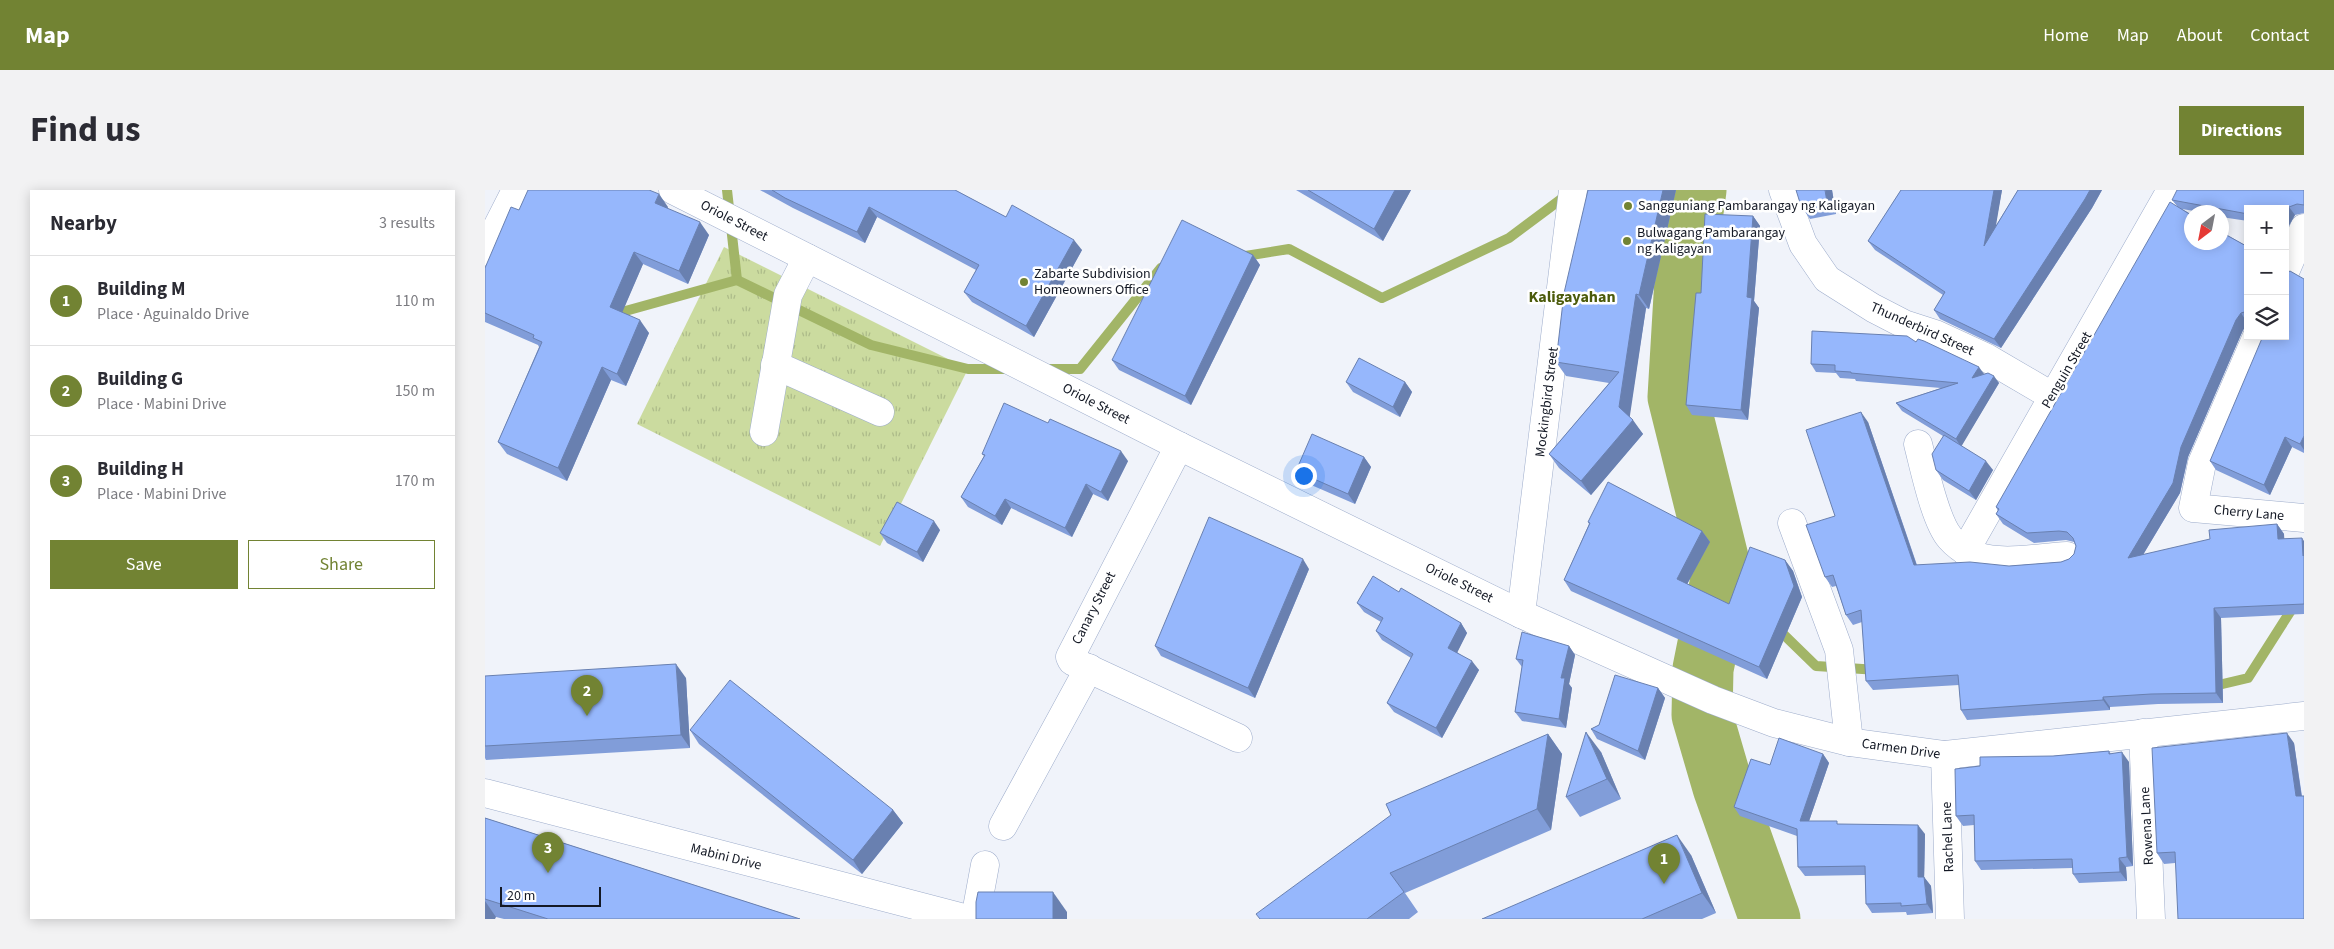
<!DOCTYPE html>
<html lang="en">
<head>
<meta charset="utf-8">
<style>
	:root { --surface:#fff; --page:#f2f2f3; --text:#2b2b33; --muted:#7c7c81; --line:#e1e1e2; --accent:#728333 }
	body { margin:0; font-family:"Source Sans 3",sans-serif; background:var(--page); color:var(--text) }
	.controls { position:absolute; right:15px; top:15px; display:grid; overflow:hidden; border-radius:0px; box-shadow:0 2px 12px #0003 }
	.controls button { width:45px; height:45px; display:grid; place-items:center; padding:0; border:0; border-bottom:1px solid var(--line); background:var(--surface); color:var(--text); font:25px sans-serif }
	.compass { position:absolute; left:1699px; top:15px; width:45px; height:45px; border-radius:50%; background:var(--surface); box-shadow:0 2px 12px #0003; rotate:212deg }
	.scale { position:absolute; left:15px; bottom:12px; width:101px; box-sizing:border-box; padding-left:5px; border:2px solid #141925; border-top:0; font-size:14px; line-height:18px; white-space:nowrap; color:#141925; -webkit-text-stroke:4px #fff; paint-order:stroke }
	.you { position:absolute; left:818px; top:285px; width:18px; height:18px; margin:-12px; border:4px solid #fff; border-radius:50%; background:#1a73e8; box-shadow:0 0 0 8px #1a73e833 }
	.badge { display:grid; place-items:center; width:32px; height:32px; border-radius:50%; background:var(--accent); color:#fff; font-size:16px; font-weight:700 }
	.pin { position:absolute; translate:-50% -41px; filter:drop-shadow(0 1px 2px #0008) }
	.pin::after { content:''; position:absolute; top:26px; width:18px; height:15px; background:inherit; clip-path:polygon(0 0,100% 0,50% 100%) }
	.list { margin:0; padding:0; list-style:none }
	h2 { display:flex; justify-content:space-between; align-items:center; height:65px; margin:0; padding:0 20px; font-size:21px }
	h2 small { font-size:16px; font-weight:400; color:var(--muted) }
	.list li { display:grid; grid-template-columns:32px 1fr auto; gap:15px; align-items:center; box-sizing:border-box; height:90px; padding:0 20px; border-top:1px solid var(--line) }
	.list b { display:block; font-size:19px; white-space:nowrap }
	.list p { margin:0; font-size:16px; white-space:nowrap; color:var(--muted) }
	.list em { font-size:16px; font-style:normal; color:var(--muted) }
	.actions { display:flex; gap:10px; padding:15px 20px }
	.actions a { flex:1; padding:11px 0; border:1px solid var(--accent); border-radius:0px; text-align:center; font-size:18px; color:var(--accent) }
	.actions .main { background:var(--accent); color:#fff }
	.icon { flex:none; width:28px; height:28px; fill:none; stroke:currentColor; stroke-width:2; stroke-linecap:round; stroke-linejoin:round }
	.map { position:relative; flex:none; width:1819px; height:729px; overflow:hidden; border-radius:0px }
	header { display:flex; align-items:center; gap:30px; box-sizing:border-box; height:70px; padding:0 25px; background:var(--accent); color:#fff }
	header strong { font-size:24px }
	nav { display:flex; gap:28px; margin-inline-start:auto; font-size:18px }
	.intro { display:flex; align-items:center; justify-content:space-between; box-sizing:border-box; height:120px; padding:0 30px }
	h1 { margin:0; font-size:35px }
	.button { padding:12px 22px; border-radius:0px; background:var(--accent); color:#fff; font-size:18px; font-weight:700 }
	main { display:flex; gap:30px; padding:0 30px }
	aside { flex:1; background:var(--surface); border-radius:0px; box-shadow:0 2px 12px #0003 }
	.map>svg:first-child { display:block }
</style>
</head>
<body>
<header>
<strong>Map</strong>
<nav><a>Home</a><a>Map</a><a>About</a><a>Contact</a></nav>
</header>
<div class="intro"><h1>Find us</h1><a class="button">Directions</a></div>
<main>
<aside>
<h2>Nearby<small>3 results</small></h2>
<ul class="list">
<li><span class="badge">1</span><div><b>Building M</b><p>Place · Aguinaldo Drive</p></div><em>110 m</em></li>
<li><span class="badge">2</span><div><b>Building G</b><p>Place · Mabini Drive</p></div><em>150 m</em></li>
<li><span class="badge">3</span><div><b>Building H</b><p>Place · Mabini Drive</p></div><em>170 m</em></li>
</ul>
<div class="actions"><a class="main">Save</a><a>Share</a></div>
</aside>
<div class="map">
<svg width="1819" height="729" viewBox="0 0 1819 729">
	<defs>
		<pattern id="grass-tufts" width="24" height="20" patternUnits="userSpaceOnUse" patternTransform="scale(1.25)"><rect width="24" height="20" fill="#cbdb9f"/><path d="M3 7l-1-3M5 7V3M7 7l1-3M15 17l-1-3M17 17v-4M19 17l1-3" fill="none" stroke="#adbb89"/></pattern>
	</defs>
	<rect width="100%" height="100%" fill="#f0f3fa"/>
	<path fill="url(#grass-tufts)" d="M239,57L483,179L395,356L152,234Z"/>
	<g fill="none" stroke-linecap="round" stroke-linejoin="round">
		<g stroke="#a2b567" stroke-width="10">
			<path d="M242,0L252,90"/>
			<path d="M754,67L804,59L897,108L1024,48L1083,4"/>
			<path d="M126,125L252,90L386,155L483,179H524"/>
			<path d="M558,179H595L676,78"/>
			<path d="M1237,384L1259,406"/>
			<path d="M1291,437L1331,476L1393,480"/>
			<path d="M1725,497L1763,488L1819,400"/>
		</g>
		<path stroke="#a2b567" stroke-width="61" d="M1211,0L1201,72L1193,207L1237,384L1218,479L1217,525L1238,597L1285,729"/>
		<g stroke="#9daccb" stroke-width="29">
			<g id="minor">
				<path d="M188,0L694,256L1036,424L1228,510L1289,533L1364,552L1460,565L1819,526"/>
				<path d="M1298,0L1318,54L1342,89L1388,118L1419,134L1450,144L1502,168L1567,206"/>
				<path d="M0,61L31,0"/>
				<path d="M1800,82L1819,38"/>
				<path d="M1772,146L1717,273L1708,318L1819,328"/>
				<path d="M290,175L395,222"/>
				<path d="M279,242L303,105L322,68"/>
				<path d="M1433,254C1439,277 1450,331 1465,348C1477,362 1495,369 1513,370C1535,372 1559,367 1582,366"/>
				<path d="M694,256L585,467L587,471L753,548"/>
				<path d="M1307,333L1354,460L1364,552"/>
				<path d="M1480,361L1686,0"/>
				<path d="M1036,424L1088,0"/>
				<path d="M1658,543L1666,729"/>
				<path d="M1460,565L1465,729"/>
				<path d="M0,603L483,729"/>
				<path d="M518,636L604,478"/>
				<path d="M490,729L500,675"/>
			</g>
		</g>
		<use href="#minor" stroke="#fff" stroke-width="28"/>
	</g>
	<g fill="#819dd9">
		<path d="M275,0H470L521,27L597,60L549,147L487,112L479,102L491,80L392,27L380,53L308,18Z"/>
		<path d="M811,0H926L898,51Z"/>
		<path d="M1103,0H1191L1164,119L1161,118L1144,227L1158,244L1106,305L1074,278L1064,264L1124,193L1081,186L1071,172Z"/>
		<path d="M1347,0L1351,24L1325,29L1316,16Z"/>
		<path d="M1416,0H1517L1510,37L1533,0H1617L1607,18L1516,158L1455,129L1449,120L1458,105L1390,60L1383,51Z"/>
		<path d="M1819,0V23L1810,25L1802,39L1800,38V19H1763V31L1736,27V22H1715L1697,19L1763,57V134L1758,140L1703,267L1695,303L1658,365L1792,334L1799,344V349L1819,351V424L1736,428L1738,513L1673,514L1625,517V520L1482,530L1476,520L1474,495L1388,500L1381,491L1377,432L1368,435L1361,425L1351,396L1347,397L1340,387L1350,326L1383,232L1432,375L1524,376L1576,372L1584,369L1589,364L1591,356L1589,352L1581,350L1549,353L1518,334L1511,324L1513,321L1511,317L1692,16L1687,10Z"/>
		<path d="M183,17L182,18L224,45L203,94L158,74L137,122L164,143L141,196L126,190L82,291L22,264L13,252L54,157L53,155L0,132V78L34,20Z"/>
		<path d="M1268,26L1275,36L1269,111L1274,118L1263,230L1207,225L1201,215L1216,103Z"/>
		<path d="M768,65L775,75L706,215L634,180L627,170Z"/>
		<path d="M1819,89V263L1807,257L1785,305L1731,280L1725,271Z"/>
		<path d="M1431,152L1499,184L1514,193L1476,256L1508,280L1491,310L1458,290L1451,280L1458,246L1417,221L1411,213L1456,198L1371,191L1370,189L1355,188L1351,183L1331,182L1326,174Z"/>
		<path d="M861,192H920L927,202L915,227L868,202Z"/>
		<path d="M497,264L643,271L623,311L608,304L587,347L526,318L517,335L483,317L476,307L499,266Z"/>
		<path d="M879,267L886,277L870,314L817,291L811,281Z"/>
		<path d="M1103,332L1217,341L1225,352L1202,394L1244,414L1300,370L1308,381L1317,407L1282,489L1086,401L1079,390L1104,334Z"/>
		<path d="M455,340L438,372L402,353L395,343Z"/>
		<path d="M824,379L770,508L676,466L670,456Z"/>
		<path d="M914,402L976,433L982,443L972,462L994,480L957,548L909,522L902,513L926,468L897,450L891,441L896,432L879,422L872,413Z"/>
		<path d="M1084,456L1090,465L1084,494L1087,498L1081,538L1037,531L1030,522L1037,477L1031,469Z"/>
		<path d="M0,486L201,488L205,558L1,570L0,568Z"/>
		<path d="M1173,498L1180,508L1160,570L1112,549L1106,539L1114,535Z"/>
		<path d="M205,540L408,620L418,633L377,684L214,554Z"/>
		<path d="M1063,544L1077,564L1066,640L920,703L933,722L924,729H775Z"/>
		<path d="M1809,553L1817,606L1690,673L1679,674L1672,663Z"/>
		<path d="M1624,561L1626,564L1644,572L1648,676L1641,677L1642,691L1594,693L1588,684V678L1496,680L1490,671L1489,635L1478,636L1471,626L1568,566Z"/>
		<path d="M1116,562L1136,609L1095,627L1081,607Z"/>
		<path d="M1338,564L1344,573L1324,631L1440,644L1439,687L1446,696L1448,723L1422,725L1421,722L1387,723L1381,714L1380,685L1320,686L1313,677L1312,646L1255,626L1249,617L1285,575Z"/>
		<path d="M0,628L315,729H19L11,727L0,729Z"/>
		<path d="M1206,665L1231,723L1217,729H997Z"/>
	</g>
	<g fill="#6980b0">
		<path d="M910,0H926L898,51L889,39Z"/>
		<path d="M1178,0H1191L1164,119L1154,105Z"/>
		<path d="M1340,0H1347L1351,24L1342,12Z"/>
		<path d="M1509,0H1517L1506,65L1499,56Z"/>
		<path d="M1605,0H1617L1607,18L1516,158L1509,149Z"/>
		<path d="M174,4L183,17L179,26L170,13Z"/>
		<path d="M384,17L392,27L380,53L372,42Z"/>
		<path d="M1804,17L1810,25L1802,39L1800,37V23Z"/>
		<path d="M1268,26L1275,36L1269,111L1274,118L1263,230L1256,220L1262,107Z"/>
		<path d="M215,32L224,45L203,94L194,81Z"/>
		<path d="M589,50L597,60L549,147L541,136Z"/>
		<path d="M149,62L158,74L134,130L125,117Z"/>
		<path d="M768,65L775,75L706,215L700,206Z"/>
		<path d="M1151,104L1161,118L1144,232L1134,217Z"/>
		<path d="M1756,123L1763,134L1758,140L1703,267L1695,303L1650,378L1643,368L1696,257L1751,130Z"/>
		<path d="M155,130L164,143L141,196L132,184Z"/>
		<path d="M117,177L126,190L82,291L73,278Z"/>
		<path d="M1494,177L1499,184L1487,188Z"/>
		<path d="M1509,186L1514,193L1476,257L1471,249Z"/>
		<path d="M920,192L927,202L915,227L908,217Z"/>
		<path d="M1376,222L1383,232L1435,385L1429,375Z"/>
		<path d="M1148,230L1158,244L1106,305L1096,291Z"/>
		<path d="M1819,246V260L1815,254Z"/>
		<path d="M1800,247L1807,257L1785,305L1779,295Z"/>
		<path d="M636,261L643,271L623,311L616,302Z"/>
		<path d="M879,267L886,277L870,314L863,304Z"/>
		<path d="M1501,271L1508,280L1491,310L1484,301Z"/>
		<path d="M601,294L608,304L587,347L580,338Z"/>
		<path d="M520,309L526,318L517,335L510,326Z"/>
		<path d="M449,331L455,340L438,372L432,362Z"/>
		<path d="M1792,334L1799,344L1800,359L1793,349Z"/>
		<path d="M1217,341L1225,352L1199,400L1192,389Z"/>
		<path d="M1817,348L1819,351V367L1818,366Z"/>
		<path d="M818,369L824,379L770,508L763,498Z"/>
		<path d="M1300,370L1308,381L1317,407L1282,489L1274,477Z"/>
		<path d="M1729,418L1736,428L1738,513L1731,503Z"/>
		<path d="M976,433L982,443L970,467L963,458Z"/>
		<path d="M1084,456L1090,465L1084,494L1087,498L1081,538L1074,529L1076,488Z"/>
		<path d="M987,471L994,480L957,548L951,538Z"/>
		<path d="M191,474L201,488L205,558L196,545Z"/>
		<path d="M1173,498L1180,508L1160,570L1153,561Z"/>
		<path d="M1618,507L1625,517V520L1618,510Z"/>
		<path d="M1101,542L1116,562L1136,609L1122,589Z"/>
		<path d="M1802,543L1809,553L1818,616L1811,606Z"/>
		<path d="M1063,544L1077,564L1066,640L1052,619Z"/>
		<path d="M1637,562L1644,572L1648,676L1642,667Z"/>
		<path d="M1338,564L1344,573L1321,640L1315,631Z"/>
		<path d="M408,620L418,633L377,684L368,670Z"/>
		<path d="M1433,635L1440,644L1439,696L1433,687Z"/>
		<path d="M1192,645L1206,665L1231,723L1217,703Z"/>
		<path d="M1634,668L1641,677L1642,691L1635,682Z"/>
		<path d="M1439,687L1446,696L1448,723L1442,714Z"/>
		<path d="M568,702L582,722V729H568Z"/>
		<path d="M0,711L11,727L10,729H0Z"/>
	</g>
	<g fill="#96b7fc" stroke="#6980b0">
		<path d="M43,0H164L174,4L170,13L215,32L194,81L149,62L125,117L155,130L132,184L117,177L73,278L13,252L57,152L48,148L49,145L0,123V78L26,17L34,20Z"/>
		<path d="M287,0H470L521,27L527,15L589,50L541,136L479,102L494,75L384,17L372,42L300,8Z"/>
		<path d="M823,0H910L889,39Z"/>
		<path d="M1103,0H1178L1154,105L1151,104L1134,217L1148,230L1096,291L1064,264L1134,182L1071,172L1079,103Z"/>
		<path d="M1311,0H1340L1342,12L1316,16Z"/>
		<path d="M1416,0H1509L1499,56L1533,0H1605L1600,9L1509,149L1449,120L1460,102L1383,51Z"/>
		<path d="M1692,0H1819V15L1812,14L1804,17L1800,23V19H1763V24L1687,10Z"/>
		<path d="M1685,12L1706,25V52H1736V42L1763,57V121L1756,123L1751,130L1696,257L1688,293L1643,368L1725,349L1724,340L1792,334L1793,349L1817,348L1818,366L1819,365V414L1729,418L1731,503L1666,504L1618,507V510L1476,520L1473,485L1381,491L1376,420L1361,425L1348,385L1340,387L1321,335L1350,326L1321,240L1376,222L1429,375L1485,372L1524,376L1576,372L1584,369L1589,364L1591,356L1588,348L1582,342L1574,341L1542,343L1511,324L1514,319L1511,317Z"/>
		<path d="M1220,24L1268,26L1262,107L1267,108L1256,220L1201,215L1211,103H1216Z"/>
		<path d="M697,30L768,65L700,206L627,170Z"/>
		<path d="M1805,81L1819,89V246L1815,254L1800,247L1779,295L1725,271L1778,146H1800V84Z"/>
		<path d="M1327,141L1422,146L1431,152L1433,149L1439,151L1494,177L1487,188L1503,183L1509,186L1471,249L1411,213L1473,193L1366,183V182L1350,181V175L1326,174Z"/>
		<path d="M874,168L920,192L908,217L861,192Z"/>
		<path d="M519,213L563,233L565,229L636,261L616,302L601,294L580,338L520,309L510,326L476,307L500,265L497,264Z"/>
		<path d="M827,244L879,267L863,304L811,281Z"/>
		<path d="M1459,245L1501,271L1484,301L1451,280L1447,264Z"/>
		<path d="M1123,292L1217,341L1192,389L1244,414L1265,357L1300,370L1309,396L1274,477L1079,390L1105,333L1103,332Z"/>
		<path d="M412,312L449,331L432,362L395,343Z"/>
		<path d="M724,327L818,369L763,498L670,456Z"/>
		<path d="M888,386L914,402L916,398L976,433L963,458L987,471L951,538L902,513L928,464L891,441L898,428L872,413Z"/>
		<path d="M1037,442L1084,456L1076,488H1080L1074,529L1030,522L1038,470L1031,469Z"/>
		<path d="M191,474L196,545L0,556V486Z"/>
		<path d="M1130,485L1173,498L1153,561L1106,539L1114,535Z"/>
		<path d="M245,490L408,620L368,670L205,540Z"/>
		<path d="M1101,542L1122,589L1081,607Z"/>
		<path d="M1802,543L1811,606H1819V729H1693L1690,662L1672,663L1667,558Z"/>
		<path d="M1063,544L1052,619L905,683L919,702L882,729H775L771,724L906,625L901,614Z"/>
		<path d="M1294,548L1338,564L1315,631H1352V634L1433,635V687H1439L1442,714L1416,716V713L1381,714L1380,676L1313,677L1312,639L1249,617L1266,569L1285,575Z"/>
		<path d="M1624,561V564L1637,562L1642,667L1634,668L1635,682L1588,684L1587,669L1490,671L1489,625L1471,626L1470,579L1495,576V567L1568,566Z"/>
		<path d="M0,628L315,729H63L0,709Z"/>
		<path d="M1192,645L1217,703L1157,729H997Z"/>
		<path d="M493,702H568V729H491V712Z"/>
	</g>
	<g fill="#728333" stroke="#fff" stroke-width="2">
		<circle cx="1143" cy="16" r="5"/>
		<circle cx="1142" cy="51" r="5"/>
		<circle cx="539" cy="92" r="5"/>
	</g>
	<g text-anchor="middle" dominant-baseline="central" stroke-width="5" stroke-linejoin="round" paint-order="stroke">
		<g font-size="14" fill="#141925" stroke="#fff" text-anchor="start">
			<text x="1153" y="16">Sangguniang Pambarangay ng Kaligayan</text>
			<text x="1152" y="43">Bulwagang Pambarangay<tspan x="1152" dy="16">ng Kaligayan</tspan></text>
			<text x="549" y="84">Zabarte Subdivision<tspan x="549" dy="16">Homeowners Office</tspan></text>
		</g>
		<g font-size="14" fill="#141925" stroke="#fff">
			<text transform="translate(249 31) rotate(27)">Oriole Street</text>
			<text transform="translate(1437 139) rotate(24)">Thunderbird Street</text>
			<text transform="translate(1582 180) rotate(-60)">Penguin Street</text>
			<text transform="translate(1062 212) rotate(-83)">Mockingbird Street</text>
			<text transform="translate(611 214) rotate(27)">Oriole Street</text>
			<text transform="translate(1764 323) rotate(5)">Cherry Lane</text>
			<text transform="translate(974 393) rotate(26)">Oriole Street</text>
			<text transform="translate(609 418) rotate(-63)">Canary Street</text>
			<text transform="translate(1416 559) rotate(8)">Carmen Drive</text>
			<text transform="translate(1662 636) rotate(-93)">Rowena Lane</text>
			<text transform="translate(1463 647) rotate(-92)">Rachel Lane</text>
			<text transform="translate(241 667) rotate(14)">Mabini Drive</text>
		</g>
		<g font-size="16" font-weight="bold" fill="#4c5b0b" stroke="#fff">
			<text x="1087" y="107">Kaligayahan</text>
		</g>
	</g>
</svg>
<div class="controls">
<button>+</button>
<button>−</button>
<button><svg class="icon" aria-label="layers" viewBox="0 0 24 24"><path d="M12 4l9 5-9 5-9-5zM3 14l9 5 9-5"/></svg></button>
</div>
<svg class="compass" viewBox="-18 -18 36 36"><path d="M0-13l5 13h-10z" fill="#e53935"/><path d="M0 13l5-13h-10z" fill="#7c7c81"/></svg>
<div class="scale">20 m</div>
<div class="you"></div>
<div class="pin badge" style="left:1179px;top:694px">1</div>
<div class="pin badge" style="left:102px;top:526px">2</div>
<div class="pin badge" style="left:63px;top:683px">3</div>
</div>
</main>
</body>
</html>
